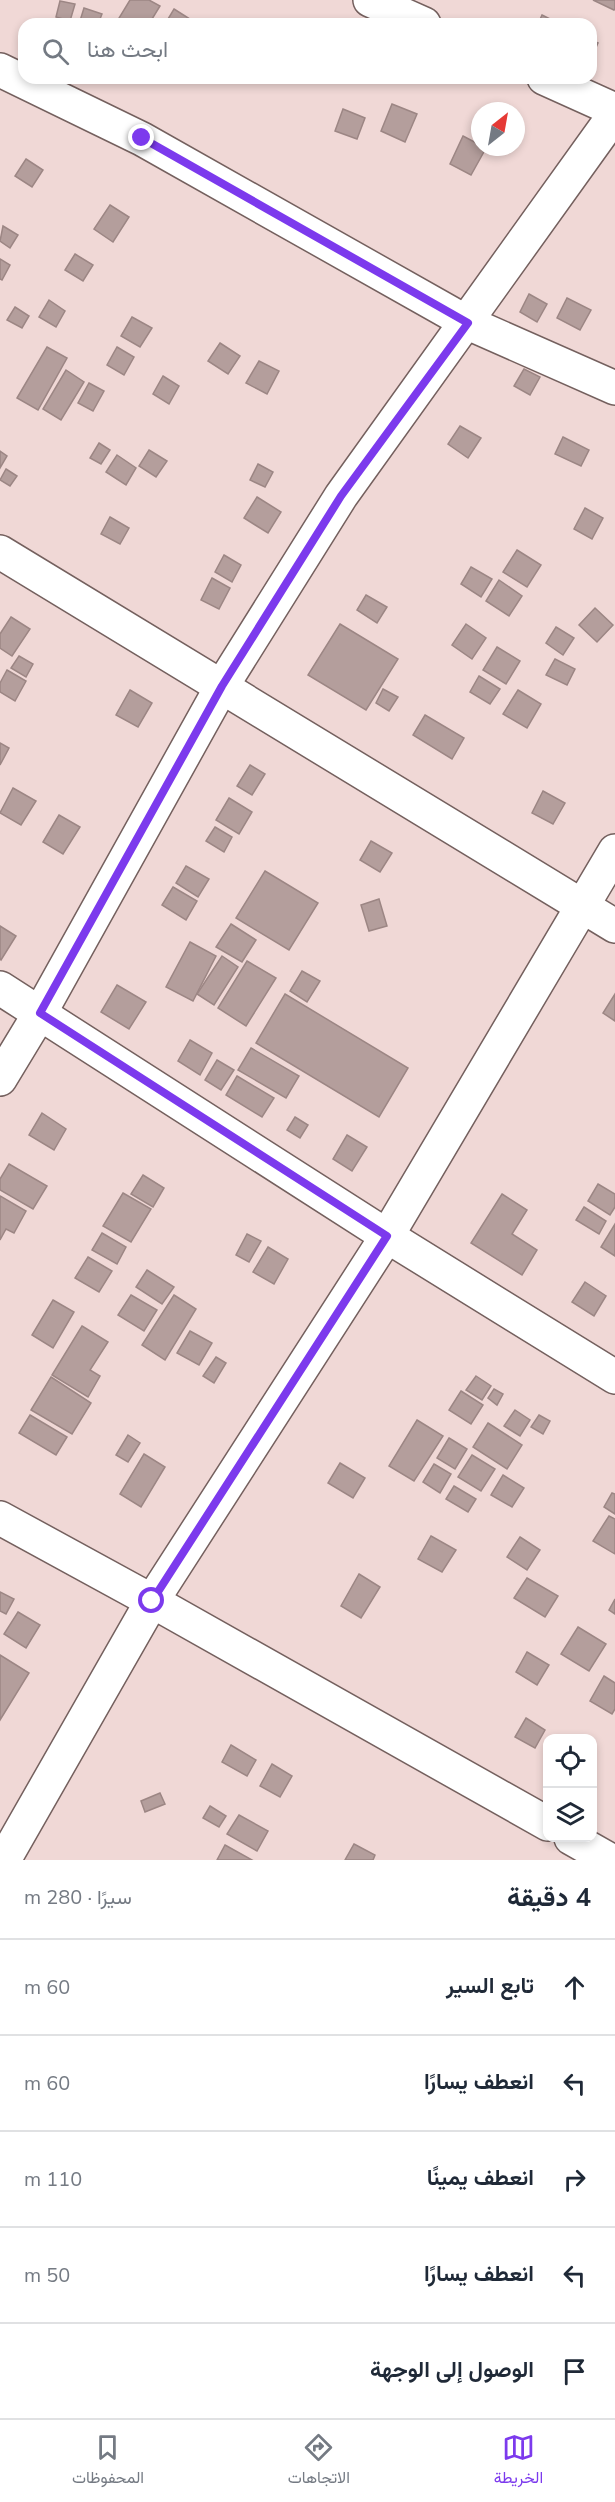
<!DOCTYPE html>
<html lang="ar">
<head>
<meta charset="utf-8">
<style>
	:root { --surface:#fff; --page:#f2f2f3; --text:#1f2937; --muted:#747a83; --line:#e0e1e3; --accent:#7c3aed }
	body { margin:0; font-family:"Nunito Sans",Vazirmatn,sans-serif; background:var(--page); color:var(--text); direction:rtl }
	.controls { position:absolute; right:18px; bottom:18px; display:grid; overflow:hidden; border-radius:12px; box-shadow:0 3px 9px #0003 }
	.controls button { width:54px; height:54px; display:grid; place-items:center; padding:0; border:0; border-bottom:2px solid var(--line); background:var(--surface); color:var(--text); font:30px sans-serif }
	.compass { position:absolute; left:471px; top:102px; width:54px; height:54px; border-radius:50%; background:var(--surface); box-shadow:0 3px 9px #0003; rotate:31deg }
	.stop { position:absolute; width:18px; height:18px; margin:-14px; border:4px solid #7c3aed; border-radius:50%; background:#fff }
	.stop.end { background:#7c3aed; border-color:#fff; box-shadow:0 2px 6px #0008 }
	.list { margin:0; padding:0; list-style:none }
	h2 { display:flex; justify-content:space-between; align-items:center; height:78px; margin:0; padding:0 24px; font-size:26px }
	h2 small { font-size:20px; font-weight:400; color:var(--muted) }
	.list li { display:grid; grid-template-columns:39px 1fr auto; gap:18px; align-items:center; box-sizing:border-box; height:96px; padding:0 24px; border-top:2px solid var(--line) }
	.list b { display:block; font-size:22px; white-space:nowrap }
	.list em { font-size:20px; font-style:normal; color:var(--muted) }
	.icon { flex:none; width:33px; height:33px; fill:none; stroke:currentColor; stroke-width:2; stroke-linecap:round; stroke-linejoin:round }
	.map { position:relative; flex:none; width:615px; height:1860px; overflow:hidden; direction:ltr }
	.search { position:absolute; background:var(--surface); box-shadow:0 3px 9px #0003; left:18px; right:18px; top:18px; height:66px; display:flex; align-items:center; gap:15px; box-sizing:border-box; padding:0 21px; border-radius:18px; color:var(--muted); font-size:22px }
	.sheet { height:558px; background:var(--surface) }
	nav { display:flex; justify-content:space-around; align-items:center; box-sizing:border-box; height:84px; border-top:2px solid var(--line); background:var(--surface); font-size:16px; color:var(--muted) }
	nav a { display:grid; justify-items:center; gap:3px }
	nav .on { color:var(--accent) }
	.map>svg:first-child { display:block }
</style>
</head>
<body>
<div class="map">
<svg width="615" height="1860" viewBox="0 0 615 1860">
	<rect width="100%" height="100%" fill="#f0d8d6"/>
	<g fill="#b49e9c" stroke="#9c8684" stroke-width="1.5">
		<path d="M130,0H149L160,6L149,24L116,23Z"/>
		<path d="M593,0H615V9L614,10Z"/>
		<path d="M60,1L75,4L70,21L56,17Z"/>
		<path d="M84,8L102,14L98,24H79Z"/>
		<path d="M174,9L193,21L191,24H165Z"/>
		<path d="M542,15L560,24H538Z"/>
		<path d="M591,40L598,43L591,59Z"/>
		<path d="M392,104L417,114L405,142L381,131Z"/>
		<path d="M343,109L365,118L357,139L335,131Z"/>
		<path d="M463,136L486,148L471,175L450,164Z"/>
		<path d="M26,159L43,170L32,187L15,176Z"/>
		<path d="M110,205L129,217L113,242L94,229Z"/>
		<path d="M3,226L18,235L10,248L0,241Z"/>
		<path d="M75,254L93,265L83,281L65,270Z"/>
		<path d="M0,259L10,265L2,280L0,279Z"/>
		<path d="M529,294L547,304L537,322L520,312Z"/>
		<path d="M567,298L591,310L580,330L557,318Z"/>
		<path d="M49,300L65,311L56,327L39,317Z"/>
		<path d="M15,307L29,316L22,328L7,320Z"/>
		<path d="M132,317L152,328L140,347L121,336Z"/>
		<path d="M220,343L240,356L228,374L208,361Z"/>
		<path d="M47,347L67,358L38,410L17,398Z"/>
		<path d="M117,347L134,357L124,375L107,365Z"/>
		<path d="M259,361L279,371L267,394L246,383Z"/>
		<path d="M524,369L540,377L530,395L514,386Z"/>
		<path d="M66,370L84,382L61,420L43,409Z"/>
		<path d="M163,376L179,386L169,404L153,394Z"/>
		<path d="M89,383L104,391L93,411L78,403Z"/>
		<path d="M460,426L481,438L468,458L448,444Z"/>
		<path d="M563,437L589,450L581,466L555,454Z"/>
		<path d="M99,443L110,450L101,464L90,458Z"/>
		<path d="M149,450L167,461L156,477L139,466Z"/>
		<path d="M0,451L7,456L0,468Z"/>
		<path d="M117,455L136,468L126,485L106,472Z"/>
		<path d="M258,464L273,472L265,487L250,480Z"/>
		<path d="M6,469L17,476L10,486L0,480Z"/>
		<path d="M257,497L281,512L268,533L244,518Z"/>
		<path d="M585,508L603,518L592,539L574,529Z"/>
		<path d="M110,517L129,528L120,544L101,534Z"/>
		<path d="M517,550L541,565L527,587L503,572Z"/>
		<path d="M224,555L241,565L232,582L215,572Z"/>
		<path d="M471,567L492,579L481,597L461,584Z"/>
		<path d="M212,578L230,588L219,609L201,600Z"/>
		<path d="M499,580L522,596L509,616L486,601Z"/>
		<path d="M366,595L387,607L377,623L357,610Z"/>
		<path d="M595,608L613,625L597,642L579,625Z"/>
		<path d="M11,617L30,629L12,656L0,648V634Z"/>
		<path d="M340,624L398,659L366,710L308,675Z"/>
		<path d="M466,624L486,638L472,659L452,645Z"/>
		<path d="M556,627L574,638L563,655L546,643Z"/>
		<path d="M497,647L520,661L506,684L483,670Z"/>
		<path d="M19,656L33,664L26,677L11,668Z"/>
		<path d="M555,659L575,669L567,685L546,675Z"/>
		<path d="M7,670L26,681L15,701L0,692V683Z"/>
		<path d="M479,676L500,689L490,704L470,692Z"/>
		<path d="M383,689L398,697L389,711L376,703Z"/>
		<path d="M130,690L152,703L138,727L116,715Z"/>
		<path d="M518,690L541,704L527,728L503,714Z"/>
		<path d="M425,715L464,738L452,759L413,735Z"/>
		<path d="M0,743L9,748L0,765Z"/>
		<path d="M250,765L265,774L252,795L237,786Z"/>
		<path d="M13,788L36,801L21,825L0,813Z"/>
		<path d="M543,791L565,803L553,824L532,813Z"/>
		<path d="M229,798L252,812L239,834L216,820Z"/>
		<path d="M59,815L80,827L63,854L43,842Z"/>
		<path d="M215,827L232,837L224,852L206,841Z"/>
		<path d="M371,841L392,853L380,872L360,860Z"/>
		<path d="M186,866L209,879L198,897L176,883Z"/>
		<path d="M265,871L318,903L289,950L236,918Z"/>
		<path d="M173,887L197,901L186,920L162,905Z"/>
		<path d="M379,899L387,926L369,931L361,905Z"/>
		<path d="M231,924L256,940L242,962L216,947Z"/>
		<path d="M0,926L16,936L1,960L0,959Z"/>
		<path d="M190,942L216,956L193,1001L166,987Z"/>
		<path d="M222,956L238,967L214,1005L197,994Z"/>
		<path d="M247,961L276,978L246,1026L218,1008Z"/>
		<path d="M302,971L320,981L307,1002L290,991Z"/>
		<path d="M117,985L146,1002L129,1029L101,1012Z"/>
		<path d="M285,994L408,1068L379,1117L256,1043Z"/>
		<path d="M615,994V1021L603,1013Z"/>
		<path d="M190,1040L212,1053L200,1075L178,1061Z"/>
		<path d="M251,1048L299,1076L286,1098L238,1070Z"/>
		<path d="M217,1060L234,1070L221,1090L205,1080Z"/>
		<path d="M237,1076L274,1098L262,1117L226,1095Z"/>
		<path d="M42,1113L66,1129L54,1150L29,1135Z"/>
		<path d="M295,1117L308,1125L300,1138L287,1130Z"/>
		<path d="M347,1135L367,1147L352,1171L333,1159Z"/>
		<path d="M9,1164L47,1186L33,1209L0,1190V1179Z"/>
		<path d="M143,1175L164,1188L153,1207L131,1194Z"/>
		<path d="M598,1184L615,1194V1207L610,1215L588,1201Z"/>
		<path d="M123,1193L151,1209L131,1242L103,1226Z"/>
		<path d="M502,1194L527,1210L512,1234L537,1250L522,1275L471,1243Z"/>
		<path d="M0,1196L26,1211L14,1233L6,1229L0,1240Z"/>
		<path d="M584,1207L606,1221L599,1234L576,1220Z"/>
		<path d="M615,1224V1256L601,1247Z"/>
		<path d="M102,1233L126,1247L117,1264L92,1250Z"/>
		<path d="M247,1234L261,1241L249,1262L236,1255Z"/>
		<path d="M268,1247L288,1259L274,1284L253,1272Z"/>
		<path d="M88,1257L112,1271L99,1292L75,1278Z"/>
		<path d="M147,1270L174,1287L162,1304L136,1287Z"/>
		<path d="M585,1282L606,1296L594,1316L572,1302Z"/>
		<path d="M131,1295L157,1310L144,1331L118,1315Z"/>
		<path d="M174,1295L196,1309L165,1360L142,1345Z"/>
		<path d="M53,1300L74,1312L53,1348L32,1335Z"/>
		<path d="M82,1326L108,1342L90,1370L100,1376L88,1397L52,1375Z"/>
		<path d="M190,1331L212,1343L199,1365L177,1353Z"/>
		<path d="M216,1357L226,1363L214,1383L203,1376Z"/>
		<path d="M476,1376L491,1386L482,1400L466,1390Z"/>
		<path d="M51,1377L91,1403L72,1434L31,1410Z"/>
		<path d="M494,1389L503,1394L497,1405L488,1398Z"/>
		<path d="M461,1391L483,1405L471,1424L449,1410Z"/>
		<path d="M515,1410L530,1420L520,1436L504,1426Z"/>
		<path d="M30,1415L67,1437L56,1455L19,1433Z"/>
		<path d="M539,1415L550,1421L543,1434L531,1427Z"/>
		<path d="M417,1420L443,1436L414,1481L389,1466Z"/>
		<path d="M488,1423L522,1445L507,1469L473,1447Z"/>
		<path d="M128,1435L140,1443L128,1462L116,1455Z"/>
		<path d="M449,1438L467,1449L455,1469L437,1458Z"/>
		<path d="M144,1454L165,1467L141,1507L120,1494Z"/>
		<path d="M472,1455L495,1469L481,1491L458,1477Z"/>
		<path d="M340,1463L365,1478L353,1498L328,1483Z"/>
		<path d="M434,1464L451,1474L440,1493L423,1482Z"/>
		<path d="M503,1475L524,1488L512,1507L491,1495Z"/>
		<path d="M454,1486L476,1499L468,1512L446,1499Z"/>
		<path d="M612,1493L615,1494V1514L604,1507Z"/>
		<path d="M609,1516L615,1519V1554L593,1541Z"/>
		<path d="M431,1536L456,1550L442,1572L418,1559Z"/>
		<path d="M520,1537L540,1550L527,1570L507,1557Z"/>
		<path d="M359,1574L380,1587L361,1618L341,1606Z"/>
		<path d="M527,1578L558,1596L545,1617L514,1598Z"/>
		<path d="M0,1592L14,1599L6,1614L0,1611Z"/>
		<path d="M615,1599V1614L609,1610Z"/>
		<path d="M18,1612L40,1625L26,1648L4,1634Z"/>
		<path d="M578,1627L606,1644L589,1671L561,1654Z"/>
		<path d="M527,1652L549,1665L537,1685L516,1672Z"/>
		<path d="M0,1655L29,1673L0,1720Z"/>
		<path d="M604,1676L615,1683V1709L612,1714L590,1701Z"/>
		<path d="M526,1718L545,1730L535,1748L515,1737Z"/>
		<path d="M231,1745L256,1760L247,1776L222,1762Z"/>
		<path d="M272,1764L292,1776L280,1797L260,1786Z"/>
		<path d="M160,1793L165,1804L145,1812L141,1801Z"/>
		<path d="M210,1806L226,1816L219,1827L203,1818Z"/>
		<path d="M239,1815L268,1831L257,1851L227,1834Z"/>
		<path d="M354,1844L375,1855L373,1860H345Z"/>
		<path d="M225,1845L252,1860H217Z"/>
	</g>
	<g fill="none" stroke-linecap="round" stroke-linejoin="round">
		<g stroke="#74605e" stroke-width="36">
			<g id="minor">
				<path d="M370,0L424,24"/>
				<path d="M0,70L142,139L468,323L615,388"/>
				<path d="M544,78L615,110"/>
				<path d="M0,552L615,926"/>
				<path d="M0,988L387,1236L615,1377"/>
				<path d="M0,1079L40,1013L222,686L341,496L615,114"/>
				<path d="M0,1518L152,1601L548,1824"/>
				<path d="M571,1838L610,1860"/>
				<path d="M4,1860L152,1601L387,1236L615,851"/>
			</g>
		</g>
		<use href="#minor" stroke="#fff" stroke-width="33"/>
	</g>
	<g fill="none" stroke-linecap="round" stroke-linejoin="round">
		<path stroke="#7c3aed" stroke-width="8" d="M142,138L468,323L341,496L222,686L40,1013L387,1236L152,1601"/>
	</g>
</svg>
<div class="controls">
<button><svg class="icon" aria-label="locate" viewBox="0 0 24 24"><circle cx="12" cy="12" r="6"/><path d="M12 2v4M12 18v4M2 12h4M18 12h4"/></svg></button>
<button><svg class="icon" aria-label="layers" viewBox="0 0 24 24"><path d="M12 4l9 5-9 5-9-5zM3 14l9 5 9-5"/></svg></button>
</div>
<svg class="compass" viewBox="-18 -18 36 36"><path d="M0-13l5 13h-10z" fill="#e53935"/><path d="M0 13l5-13h-10z" fill="#747a83"/></svg>
<div class="stop" style="left:152px;top:1601px"></div>
<div class="stop end" style="left:142px;top:138px"></div>
<div class="search"><svg class="icon" aria-label="search" viewBox="0 0 24 24"><circle cx="10" cy="10" r="6"/><path d="M15 15l6 6"/></svg>ابحث هنا</div>
</div>
<section class="sheet">
<h2>4 دقيقة<small>سيرًا · 280 m</small></h2>
<ul class="list">
<li><svg class="icon" aria-label="ahead" viewBox="0 0 24 24"><path d="M12 20V5M6 11l6-6 6 6"/></svg><div><b>تابع السير</b></div><em>60 m</em></li>
<li><svg class="icon" aria-label="left" viewBox="0 0 24 24"><path d="M17 20v-9H6M10 6l-5 5 5 5"/></svg><div><b>انعطف يسارًا</b></div><em>60 m</em></li>
<li><svg class="icon" aria-label="right" viewBox="0 0 24 24"><path d="M7 20v-9h11M14 6l5 5-5 5"/></svg><div><b>انعطف يمينًا</b></div><em>110 m</em></li>
<li><svg class="icon" aria-label="left" viewBox="0 0 24 24"><path d="M17 20v-9H6M10 6l-5 5 5 5"/></svg><div><b>انعطف يسارًا</b></div><em>50 m</em></li>
<li><svg class="icon" aria-label="arrive" viewBox="0 0 24 24"><path d="M6 21V4h12l-3 4 3 4H6"/></svg><div><b>الوصول إلى الوجهة</b></div></li>
</ul>
</section>
<nav>
<a class="on"><svg class="icon" aria-label="map" viewBox="0 0 24 24"><path d="M3 6l6-2 6 2 6-2v14l-6 2-6-2-6 2zM9 4v14M15 6v14"/></svg>الخريطة</a>
<a><svg class="icon" aria-label="directions" viewBox="0 0 24 24"><path d="M12 3l9 9-9 9-9-9zM9 14v-3h6M13 9l2 2-2 2"/></svg>الاتجاهات</a>
<a><svg class="icon" aria-label="saved" viewBox="0 0 24 24"><path d="M7 4h10v16l-5-4-5 4z"/></svg>المحفوظات</a>
</nav>
</body>
</html>
